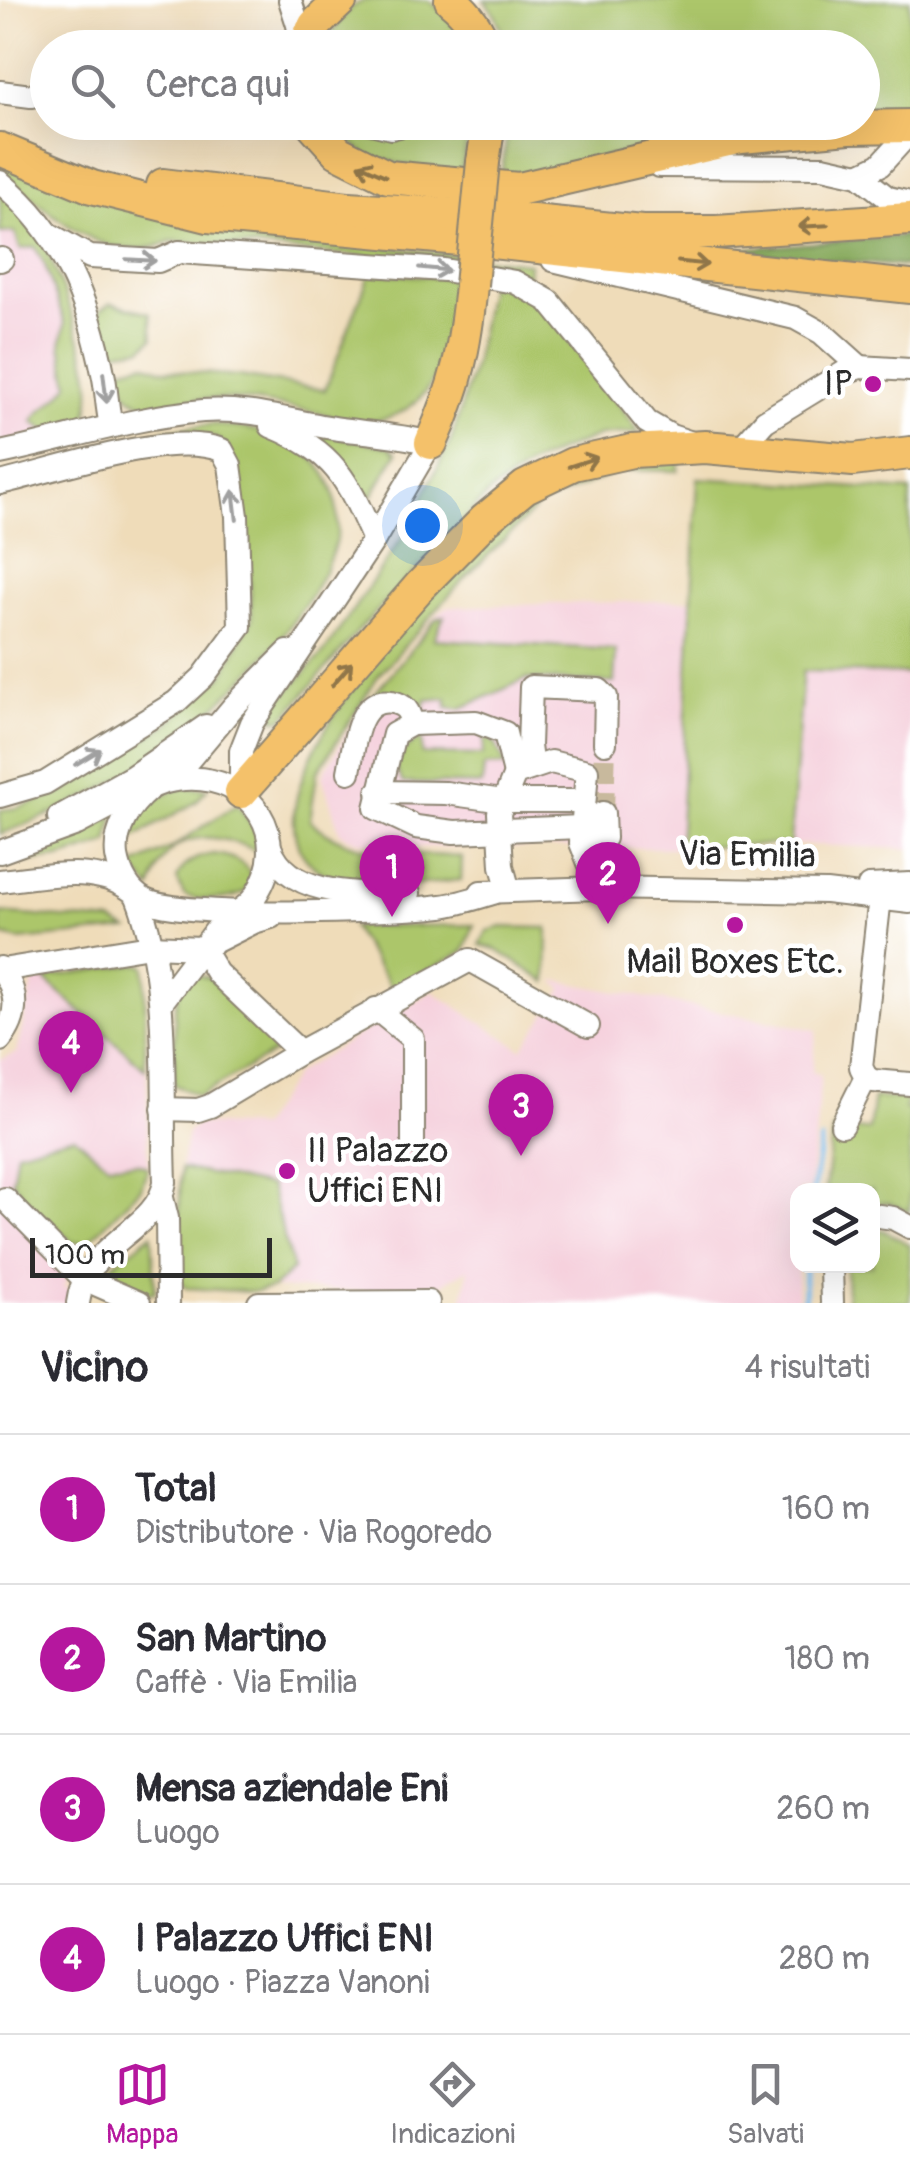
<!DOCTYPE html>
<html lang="it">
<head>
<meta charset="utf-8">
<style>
	:root { --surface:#fff; --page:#f2f2f3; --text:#2b2b33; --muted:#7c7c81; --line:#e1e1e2; --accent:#b5179e }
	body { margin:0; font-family:Pangolin,sans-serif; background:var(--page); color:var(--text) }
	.controls { position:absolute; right:30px; bottom:30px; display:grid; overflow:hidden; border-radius:20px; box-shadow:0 10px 40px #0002 }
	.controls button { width:90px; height:90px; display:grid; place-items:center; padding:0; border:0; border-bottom:2px solid var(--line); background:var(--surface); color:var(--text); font:50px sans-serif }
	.scale { position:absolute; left:30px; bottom:25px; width:242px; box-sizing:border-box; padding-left:10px; border:5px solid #2b2b2b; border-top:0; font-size:28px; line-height:35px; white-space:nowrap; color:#2b2b2b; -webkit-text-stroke:8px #fff; paint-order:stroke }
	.you { position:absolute; left:422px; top:525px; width:35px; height:35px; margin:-25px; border:8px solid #fff; border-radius:50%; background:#1a73e8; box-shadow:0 0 0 15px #1a73e833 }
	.badge { display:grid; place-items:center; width:65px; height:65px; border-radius:50%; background:var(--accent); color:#fff; font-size:32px; font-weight:700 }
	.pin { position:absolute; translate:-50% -82px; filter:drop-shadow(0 2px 5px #0008) }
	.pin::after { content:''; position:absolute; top:52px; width:35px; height:30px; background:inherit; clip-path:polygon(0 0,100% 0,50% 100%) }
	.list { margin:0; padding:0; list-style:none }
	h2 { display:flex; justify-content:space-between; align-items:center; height:130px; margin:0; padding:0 40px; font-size:42px }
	h2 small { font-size:32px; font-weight:400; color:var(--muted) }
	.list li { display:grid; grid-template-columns:65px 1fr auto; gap:30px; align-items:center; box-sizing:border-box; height:150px; padding:0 40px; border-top:2px solid var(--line) }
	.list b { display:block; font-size:38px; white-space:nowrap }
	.list p { margin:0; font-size:32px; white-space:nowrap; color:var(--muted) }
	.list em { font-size:32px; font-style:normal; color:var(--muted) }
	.icon { flex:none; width:55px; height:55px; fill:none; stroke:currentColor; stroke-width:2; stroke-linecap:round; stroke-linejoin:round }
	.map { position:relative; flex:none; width:910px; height:1303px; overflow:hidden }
	.search { position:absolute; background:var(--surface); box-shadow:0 10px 40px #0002; left:30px; right:30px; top:30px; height:110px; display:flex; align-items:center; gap:25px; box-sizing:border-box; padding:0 35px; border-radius:55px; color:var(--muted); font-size:38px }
	.sheet { height:730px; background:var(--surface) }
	nav { display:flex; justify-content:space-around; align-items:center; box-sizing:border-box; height:140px; border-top:2px solid var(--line); background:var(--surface); font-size:28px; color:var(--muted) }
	nav a { display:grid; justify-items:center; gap:5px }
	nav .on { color:var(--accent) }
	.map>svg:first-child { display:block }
</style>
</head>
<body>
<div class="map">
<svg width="910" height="1303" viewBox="0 0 910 1303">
	<rect width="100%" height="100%" fill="#fff"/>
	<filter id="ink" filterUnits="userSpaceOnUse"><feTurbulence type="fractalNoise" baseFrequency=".01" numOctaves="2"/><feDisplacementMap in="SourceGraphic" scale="20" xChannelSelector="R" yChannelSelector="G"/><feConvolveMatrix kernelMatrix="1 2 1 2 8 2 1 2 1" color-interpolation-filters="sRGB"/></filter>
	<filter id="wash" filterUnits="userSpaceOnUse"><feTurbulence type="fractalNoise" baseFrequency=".0048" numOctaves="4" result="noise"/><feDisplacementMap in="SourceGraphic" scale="40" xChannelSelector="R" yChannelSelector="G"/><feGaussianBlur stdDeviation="2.25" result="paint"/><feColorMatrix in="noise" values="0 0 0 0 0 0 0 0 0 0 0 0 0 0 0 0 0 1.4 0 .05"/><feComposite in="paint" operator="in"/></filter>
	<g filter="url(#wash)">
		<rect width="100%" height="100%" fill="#efdcb9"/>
		<g fill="#f5cfdb">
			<path d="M0,190L26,211L45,265L77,330L90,380L91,405L86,420L0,444Z"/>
			<path d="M692,600L679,848L407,847L357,841L340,833L322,776L362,707L435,617L447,607Z"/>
			<path d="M803,670L910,674V849L790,844Z"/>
			<path d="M136,964L144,965L145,978L148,1167L141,1188L88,1242L63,1287L70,1288V1303H0V1060L16,1053L34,979Z"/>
			<path d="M554,980L817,1030L812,1072L821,1075L815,1141L809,1190H798V1303H462L468,1269L425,1294L273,1288L255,1292L186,1288L177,1277L181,1168L187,1133L198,1124L260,1127L296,1073L432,991L522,1049L563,989Z"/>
		</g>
		<g fill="#acc66b" stroke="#6c784b" stroke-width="2.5">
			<path d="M365,0H428L451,18L472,48H321L350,8Z"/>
			<path d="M484,0H910V107L863,108L862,48L508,47L495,14Z"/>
			<path d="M330,123H471L461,173L441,174L367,156Z"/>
			<path d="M509,123H761L512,179L502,169Z"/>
			<path d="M0,159L376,246L529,263L528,276L454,263L171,241C105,272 48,209 0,171Z"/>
			<path d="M0,190C8,197 17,203 24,210C45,233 87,350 90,382C91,396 90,407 86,420L78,426L46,431L33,422C40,406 59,402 69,384L61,345L65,323L45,265L35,247L20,249L15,232L0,233Z"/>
			<path d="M370,273L455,278C452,340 442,418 363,422C348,422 332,416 318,413C293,408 267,403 242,400C212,396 180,402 150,405C130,402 120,390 120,369L144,363L164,370L240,376L325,390Z"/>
			<path d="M489,283L528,294L568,335L639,432L600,435L560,451L531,464L489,493L358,631L282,720L274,719L275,705L325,651L404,535L452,438L475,361Z"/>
			<path d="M111,303L150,313L153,338L142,348L111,352L98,320L100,310Z"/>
			<path d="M215,424C236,428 262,429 282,437C309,448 334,477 336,505C337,515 339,526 337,536C316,626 189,740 111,784C76,803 38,821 0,834V810L17,808L65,791L166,725L222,676L252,619L248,540L226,446C212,433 201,433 183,439L163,430Z"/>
			<path d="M313,432L390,447L397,453L372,496L362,490L333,449Z"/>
			<path d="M679,459L678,471L621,470L540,504L463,580L378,676L317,773L310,820C351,859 411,852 462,857L461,880C418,884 358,896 320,871C208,797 490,518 560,481C580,470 652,464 679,459Z"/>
			<path d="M698,478L910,491V674L803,671L790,844L679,848Z"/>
			<path d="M444,616L434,639L616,650L614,683L526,679L460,709L447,707V698L426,700L424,710L420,711L411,702L367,703L436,619Z"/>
			<path d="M422,736V754L483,755L485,736L495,743L506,765L484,766L482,785L403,783L395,768L403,751Z"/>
			<path d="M184,787L207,789L196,802L131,839C136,809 157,794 184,787Z"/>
			<path d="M237,804L255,829L259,852C225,836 181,825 159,867C156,874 154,882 151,889L132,866L171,848Z"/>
			<path d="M114,816L108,843L60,858L19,862Z"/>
			<path d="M214,854C258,858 269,898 215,899C204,899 194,900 184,895L177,879C183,862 197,856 214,854Z"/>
			<path d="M0,913L112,922L127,930L19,940L0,935Z"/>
			<path d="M474,925L464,951L393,990L352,927Z"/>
			<path d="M502,927L548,928L547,982L495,949L480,945L487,931Z"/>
			<path d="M136,964L144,965L145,978V1069L43,978Z"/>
			<path d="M194,974L210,978L282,1048L199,1096L174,1085L175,1008L179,990Z"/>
			<path d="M874,1098H907L905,1109L910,1110V1212L889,1203H873L872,1190H825L833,1129L869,1130Z"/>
			<path d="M74,1136L107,1164L137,1163L148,1167L141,1188L88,1242L73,1243L29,1204L12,1181L17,1151Z"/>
			<path d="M181,1168L270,1186L293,1269L273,1288L255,1292L186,1288L177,1277Z"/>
			<path d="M873,1230H883L910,1245V1303H847L846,1266H872Z"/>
			<path d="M152,1234L155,1292L142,1295L112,1280L110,1267Z"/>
		</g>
		<path fill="#89ab5f" stroke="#5a6b45" stroke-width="2.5" d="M910,235V267L716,251Z"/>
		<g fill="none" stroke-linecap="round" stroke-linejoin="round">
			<g stroke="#7bbff1" stroke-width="5">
				<path d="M813,1190L821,1140"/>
				<path d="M804,1303L805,1266"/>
			</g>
		</g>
	</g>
	<g filter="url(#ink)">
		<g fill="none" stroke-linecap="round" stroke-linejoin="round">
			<path stroke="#c8b99d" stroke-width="22" stroke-dasharray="22 11" stroke-linecap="butt" d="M603,813L605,743"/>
			<g stroke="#8d8472" stroke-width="26">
				<g id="minor">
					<path d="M290,0L298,25L301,48"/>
					<path d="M0,92L31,96L48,92"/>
					<path d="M367,122L391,128L415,122"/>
					<path d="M659,166L823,167L859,175L888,198L910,203"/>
					<path d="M859,175L880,165L910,132"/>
					<path d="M0,182C62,233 89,300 104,378C107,394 107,409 111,425"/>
					<path d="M49,234L90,257L158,261L179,252L444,270L515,282L549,301L647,422L671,436L692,443"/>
					<path d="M0,260L2,259"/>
					<path d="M553,260L795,318L822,333L860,367"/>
					<path d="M271,426C335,452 347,479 374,540"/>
					<path d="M740,449L765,421L845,372L860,367L910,370"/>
					<path d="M0,453C68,439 133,417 203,411C248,407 296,423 340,429C371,433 400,435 431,443L374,540L252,723L241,751V792"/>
					<path d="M0,483C57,470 168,430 222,450L230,465L237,516L240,627L203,677L176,702L45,783L0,796"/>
					<path d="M532,768L529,746L531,687L599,690L606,697L605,743"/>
					<path d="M349,772C354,748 356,696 392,702C406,705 409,711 412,724"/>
					<path d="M515,774L505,733L476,722L412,724L394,734L376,808L416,827L454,832L582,827"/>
					<path d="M378,792L446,793L503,801H584"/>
					<path d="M59,817L133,776L206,726"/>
					<path d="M581,837L604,838L603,813"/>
					<path d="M270,847C290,900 365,893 409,893"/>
					<path d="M0,852L77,824L181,769L233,707L288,652"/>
					<path d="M0,881C43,877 95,863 132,891"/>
					<path d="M869,886L910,884"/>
					<path d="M509,891L502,866L499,813L515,774L551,762L587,771L581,843L599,888"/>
					<path d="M481,892L599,888L826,892L910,902"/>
					<path d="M202,948L217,973L300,1052"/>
					<path d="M0,968C19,991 19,1017 0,1040"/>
					<path d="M2,970L150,946L202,948L254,922L271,917"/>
					<path d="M161,1003L220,925C231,915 247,909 255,896C294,838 252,774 184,779C172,780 158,782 148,790C129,806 114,831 117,856C120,874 129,892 145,900C182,919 393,912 442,906C459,904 476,898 493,893"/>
					<path d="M376,1009L413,1039V1143"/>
					<path d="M866,1077L861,1067L881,888"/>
					<path d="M866,1077L873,1081L910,1084"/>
					<path d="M163,1109L198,1110L210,1106L300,1052L470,960L588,1026"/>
					<path d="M842,1125L866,1077"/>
					<path d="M162,1198L167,1218L168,1303"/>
					<path d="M5,1199L84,1279L139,1303"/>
					<path d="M872,1215L893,1218L910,1227"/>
					<path d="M831,1266L832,1303"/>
					<path d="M78,1303C85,1242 157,1231 165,1182C161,1087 172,984 136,894"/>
					<path d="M259,1303L428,1302"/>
				</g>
			</g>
			<g stroke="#8d8472" stroke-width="36">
				<g id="highway">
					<path d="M451,0C467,13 478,27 485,48"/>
					<path d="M303,48L315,25L341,0"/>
					<path d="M311,122L338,152L388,177L519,189L741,137L849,127L910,126"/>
					<path d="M0,149L92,187L208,216L492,242L910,287"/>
					<path d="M483,162L489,122"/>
					<path d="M163,185L349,208L494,217L642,232H716L910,219"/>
					<path d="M431,443C457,385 465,348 471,285"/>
					<path d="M241,792L420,586L485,520L525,487L573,464L632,451L705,447L853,460L910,453"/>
				</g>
			</g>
			<use href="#minor" stroke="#fff" stroke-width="22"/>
			<use href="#highway" stroke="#f4c16a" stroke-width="32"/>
			<g stroke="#8d8472" stroke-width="36" stroke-linecap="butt">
				<path id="highway-bridge" d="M471,285L483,162"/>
			</g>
			<use href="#highway-bridge" stroke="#f4c16a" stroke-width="32"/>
		</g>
		<defs><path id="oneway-shaft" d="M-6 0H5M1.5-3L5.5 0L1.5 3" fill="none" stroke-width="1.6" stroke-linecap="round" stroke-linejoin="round" transform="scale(2.5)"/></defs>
		<g stroke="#90764a">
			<use href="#oneway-shaft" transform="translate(372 170) rotate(-156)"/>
			<use href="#oneway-shaft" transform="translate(813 226) rotate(177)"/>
			<use href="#oneway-shaft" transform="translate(693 263) rotate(6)"/>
			<use href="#oneway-shaft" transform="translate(583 462) rotate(-18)"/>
			<use href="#oneway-shaft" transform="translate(342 674) rotate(-49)"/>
		</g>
		<g stroke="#a0a0a0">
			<use href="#oneway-shaft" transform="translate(141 260) rotate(3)"/>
			<use href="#oneway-shaft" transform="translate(434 269) rotate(6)"/>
			<use href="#oneway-shaft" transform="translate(105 388) rotate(83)"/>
			<use href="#oneway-shaft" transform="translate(235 505) rotate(-97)"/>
			<use href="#oneway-shaft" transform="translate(88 757) rotate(-31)"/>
		</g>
	</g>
	<g fill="#b5179e" stroke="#fff" stroke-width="4">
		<circle cx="873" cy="384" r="10"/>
		<circle cx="735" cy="925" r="10"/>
		<circle cx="287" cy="1171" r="10"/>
	</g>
	<g text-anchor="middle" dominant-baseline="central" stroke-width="9" stroke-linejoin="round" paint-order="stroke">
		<g font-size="35" fill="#2b2b2b" stroke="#fff" text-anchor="end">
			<text x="853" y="384">IP</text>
			<text x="735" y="962" text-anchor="middle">Mail Boxes Etc.</text>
			<text x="307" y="1151" text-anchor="start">II Palazzo<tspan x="307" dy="40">Uffici ENI</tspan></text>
		</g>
		<g font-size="35" fill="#2b2b2b" stroke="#fff">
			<text transform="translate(747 855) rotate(1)">Via Emilia</text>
		</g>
	</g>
</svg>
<div class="controls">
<button><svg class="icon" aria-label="layers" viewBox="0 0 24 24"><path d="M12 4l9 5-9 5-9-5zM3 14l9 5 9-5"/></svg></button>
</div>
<div class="scale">100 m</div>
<div class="you"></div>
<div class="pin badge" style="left:392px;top:917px">1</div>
<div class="pin badge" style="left:608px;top:924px">2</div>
<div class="pin badge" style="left:521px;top:1156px">3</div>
<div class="pin badge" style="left:71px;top:1093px">4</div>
<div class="search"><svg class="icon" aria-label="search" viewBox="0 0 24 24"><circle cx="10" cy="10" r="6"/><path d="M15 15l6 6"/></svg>Cerca qui</div>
</div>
<section class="sheet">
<h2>Vicino<small>4 risultati</small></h2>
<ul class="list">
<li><span class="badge">1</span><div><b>Total</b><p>Distributore · Via Rogoredo</p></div><em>160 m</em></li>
<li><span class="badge">2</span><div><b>San Martino</b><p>Caffè · Via Emilia</p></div><em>180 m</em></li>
<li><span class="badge">3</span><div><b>Mensa aziendale Eni</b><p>Luogo</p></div><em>260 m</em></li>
<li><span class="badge">4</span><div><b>I Palazzo Uffici ENI</b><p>Luogo · Piazza Vanoni</p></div><em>280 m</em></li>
</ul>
</section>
<nav>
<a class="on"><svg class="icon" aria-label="map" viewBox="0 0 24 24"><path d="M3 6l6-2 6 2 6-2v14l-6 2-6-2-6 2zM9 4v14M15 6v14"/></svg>Mappa</a>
<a><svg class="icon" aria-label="directions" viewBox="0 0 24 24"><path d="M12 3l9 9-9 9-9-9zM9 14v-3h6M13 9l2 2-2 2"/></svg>Indicazioni</a>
<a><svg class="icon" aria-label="saved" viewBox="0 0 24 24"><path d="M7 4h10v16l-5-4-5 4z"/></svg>Salvati</a>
</nav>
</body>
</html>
